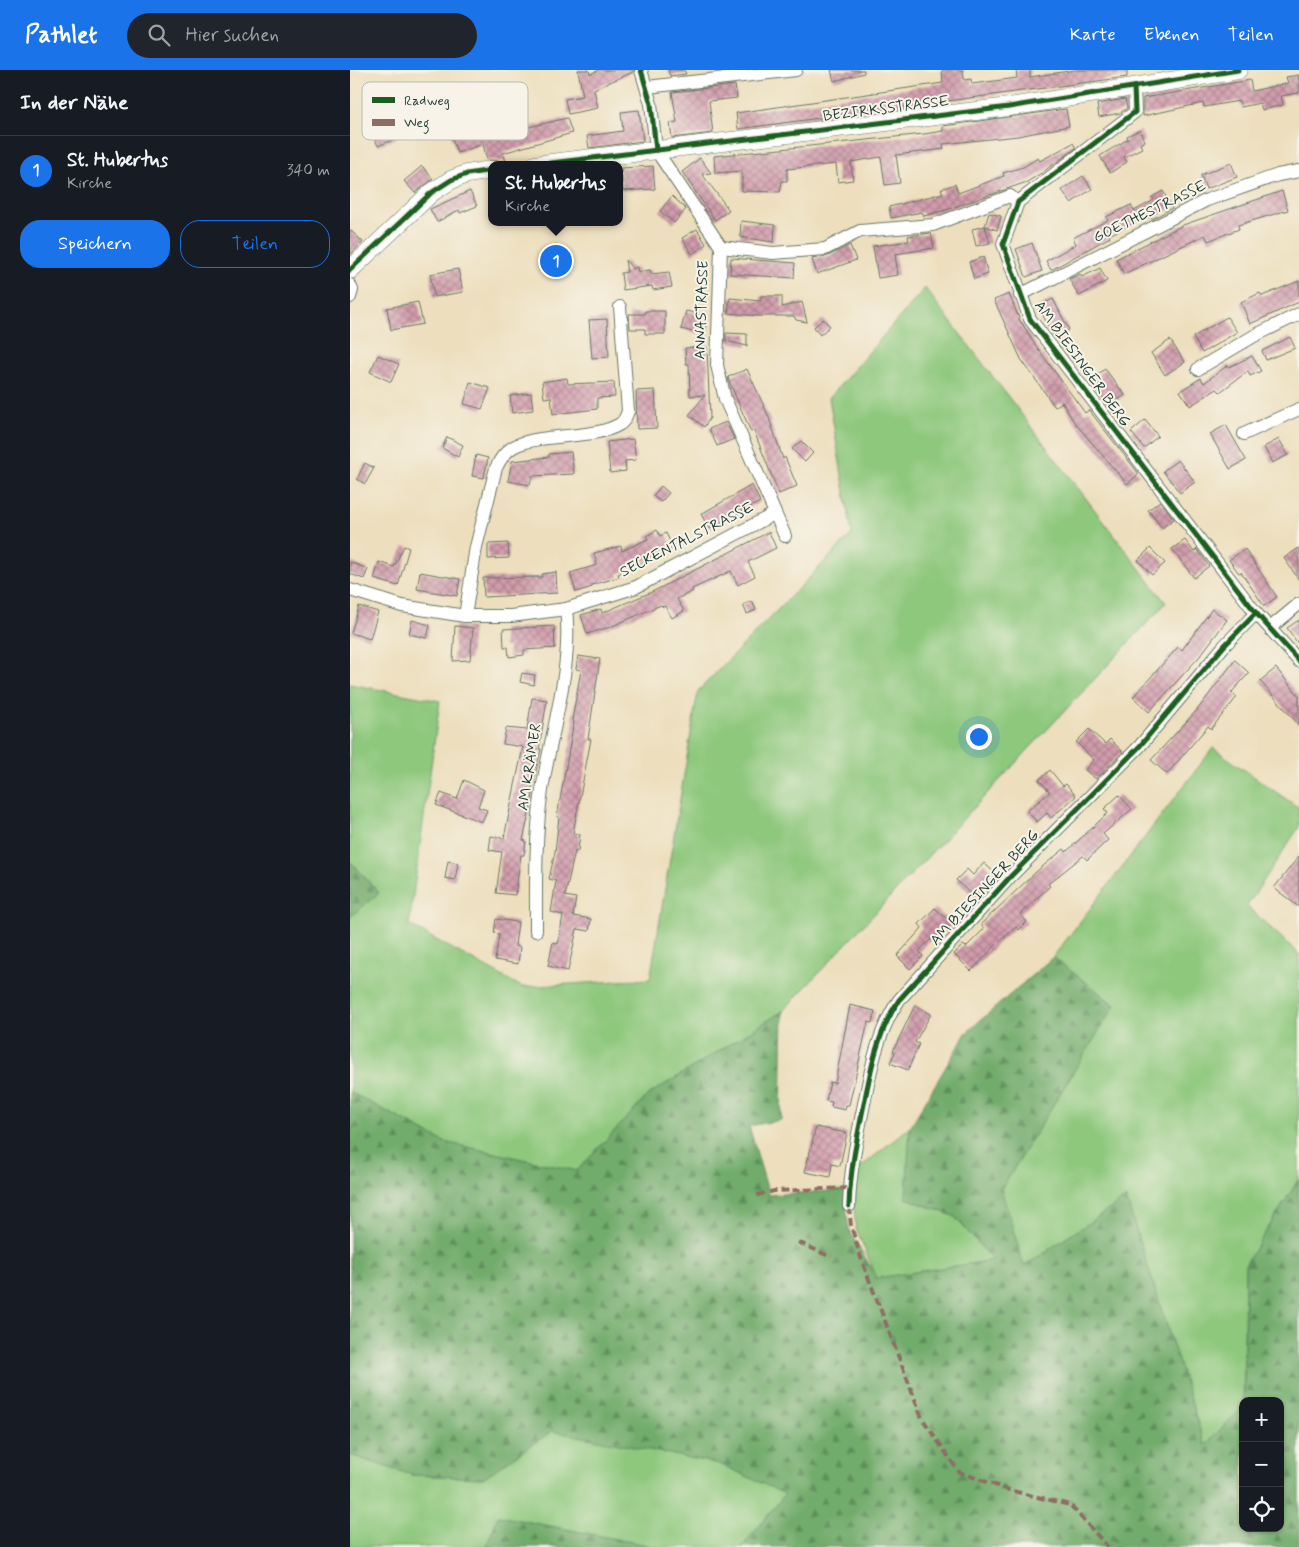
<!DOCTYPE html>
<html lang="de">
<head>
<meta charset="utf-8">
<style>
	:root { --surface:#171b24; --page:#20242c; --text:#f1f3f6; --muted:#9ea1a6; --line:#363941; --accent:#1a73e8 }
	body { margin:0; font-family:Mynerve,sans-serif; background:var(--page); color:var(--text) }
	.controls { position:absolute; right:15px; bottom:15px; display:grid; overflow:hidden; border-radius:10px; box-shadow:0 1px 4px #0004 }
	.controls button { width:45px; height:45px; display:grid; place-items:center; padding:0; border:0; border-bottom:1px solid var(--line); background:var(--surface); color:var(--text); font:25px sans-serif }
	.you { position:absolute; left:628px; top:666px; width:18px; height:18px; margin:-12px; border:4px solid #fff; border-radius:50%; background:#1a73e8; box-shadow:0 0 0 8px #1a73e833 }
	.badge { display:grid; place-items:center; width:32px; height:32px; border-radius:50%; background:var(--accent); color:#fff; font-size:16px; font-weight:700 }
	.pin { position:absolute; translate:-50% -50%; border:2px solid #fff; box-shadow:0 1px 5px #0006 }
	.popup { position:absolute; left:138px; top:91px; width:135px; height:65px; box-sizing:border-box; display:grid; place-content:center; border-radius:10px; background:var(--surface); filter:drop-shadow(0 1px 4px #0005); font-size:16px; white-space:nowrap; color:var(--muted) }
	.popup b { font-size:19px; color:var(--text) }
	.popup::after { content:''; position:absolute; left:50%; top:100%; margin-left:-10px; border:10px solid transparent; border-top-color:var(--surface) }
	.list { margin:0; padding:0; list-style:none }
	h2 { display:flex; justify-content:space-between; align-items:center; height:65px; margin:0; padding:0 20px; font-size:21px }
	h2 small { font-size:16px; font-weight:400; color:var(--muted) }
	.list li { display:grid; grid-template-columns:32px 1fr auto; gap:15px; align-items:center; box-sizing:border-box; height:70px; padding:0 20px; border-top:1px solid var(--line) }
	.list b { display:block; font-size:19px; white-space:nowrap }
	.list p { margin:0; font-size:16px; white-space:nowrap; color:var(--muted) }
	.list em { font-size:16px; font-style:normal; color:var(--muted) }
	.actions { display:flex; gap:10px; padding:15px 20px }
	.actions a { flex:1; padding:11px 0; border:1px solid var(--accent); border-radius:20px; text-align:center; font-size:18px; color:var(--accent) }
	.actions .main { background:var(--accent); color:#fff }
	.icon { flex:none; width:28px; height:28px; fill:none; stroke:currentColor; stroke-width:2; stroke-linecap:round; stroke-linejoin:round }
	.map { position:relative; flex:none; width:949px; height:1477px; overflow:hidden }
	header { display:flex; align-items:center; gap:30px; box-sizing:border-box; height:70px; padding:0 25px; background:var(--accent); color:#fff }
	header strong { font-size:24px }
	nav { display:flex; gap:28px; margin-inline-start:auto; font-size:18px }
	.search { width:350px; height:45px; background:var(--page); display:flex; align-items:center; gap:12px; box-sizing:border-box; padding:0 18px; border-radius:28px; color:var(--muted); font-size:19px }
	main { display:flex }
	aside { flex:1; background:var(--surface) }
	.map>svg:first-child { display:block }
</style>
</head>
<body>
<header>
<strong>Pathlet</strong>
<div class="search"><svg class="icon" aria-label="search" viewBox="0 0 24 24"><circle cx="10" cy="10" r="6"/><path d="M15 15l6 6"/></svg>Hier suchen</div>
<nav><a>Karte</a><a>Ebenen</a><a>Teilen</a></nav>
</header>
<main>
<aside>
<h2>In der Nähe<small></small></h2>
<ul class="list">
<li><span class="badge">1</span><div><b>St. Hubertus</b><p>Kirche</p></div><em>340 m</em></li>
</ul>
<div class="actions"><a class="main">Speichern</a><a>Teilen</a></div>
</aside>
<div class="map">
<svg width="949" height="1477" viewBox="0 0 949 1477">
	<defs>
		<pattern id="forest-firs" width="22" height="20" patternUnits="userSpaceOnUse" patternTransform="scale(1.25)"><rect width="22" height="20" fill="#72ac6c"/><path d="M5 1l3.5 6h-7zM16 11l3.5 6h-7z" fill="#5d8d5a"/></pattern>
		<pattern id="building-cross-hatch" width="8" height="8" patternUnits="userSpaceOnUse" patternTransform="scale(1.25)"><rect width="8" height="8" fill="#d19cac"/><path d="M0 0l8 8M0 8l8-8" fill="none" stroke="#a9808d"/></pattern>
	</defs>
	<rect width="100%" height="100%" fill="#f7f3e8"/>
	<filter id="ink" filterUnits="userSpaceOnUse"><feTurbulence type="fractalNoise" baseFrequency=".02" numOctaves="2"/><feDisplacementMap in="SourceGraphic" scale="10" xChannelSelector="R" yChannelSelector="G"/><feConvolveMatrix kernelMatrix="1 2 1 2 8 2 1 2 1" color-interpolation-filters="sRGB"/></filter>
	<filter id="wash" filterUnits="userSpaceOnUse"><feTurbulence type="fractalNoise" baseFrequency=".0096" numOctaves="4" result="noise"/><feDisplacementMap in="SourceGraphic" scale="20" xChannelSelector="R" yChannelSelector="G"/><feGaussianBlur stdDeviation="1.12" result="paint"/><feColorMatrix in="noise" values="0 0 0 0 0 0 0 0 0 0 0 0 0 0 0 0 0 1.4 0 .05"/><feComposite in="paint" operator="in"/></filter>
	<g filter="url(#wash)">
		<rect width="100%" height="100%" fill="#eddfbd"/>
		<g fill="#8ec87d" stroke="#568258">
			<path d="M575,218L816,533L433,941L298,1025L227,1101L94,1072L0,1022V847L29,823L0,791V614L90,631L59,855L172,917L300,909L348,621L502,464L479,328Z"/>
			<path d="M863,678L949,738V757L897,836L949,884V1109L895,1195L893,1337L855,1376L776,1129L674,1197L651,1119L764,935L703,887Z"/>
			<path d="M560,1057L556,1128L604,1146L644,1190L527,1208L506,1159L501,1105Z"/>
			<path d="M201,1360L370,1394L436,1424L392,1477H307L149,1446L136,1477H0V1385L62,1405L133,1408Z"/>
		</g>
		<g fill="url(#forest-firs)" stroke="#487450">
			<path d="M0,791L29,823L0,847Z"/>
			<path d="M703,887L765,935L651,1119L674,1196L776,1128L855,1375L893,1337V1458H930V1331H894L895,1195L949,1109V1477H392L435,1424L370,1394L202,1361L133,1408L62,1405L0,1385V1022L94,1072L227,1101L298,1025L433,941L431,1050L399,1056L419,1125L494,1120L499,1160L527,1208L643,1190L604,1146L556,1128L560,1057L616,963Z"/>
			<path d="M148,1446L307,1477H136Z"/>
		</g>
		<g id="blocks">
			<g fill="url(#building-cross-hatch)">
				<path d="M228,0H239L240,4L249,0H283V2L244,19L248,38L218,44L215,29L233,26Z"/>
				<path d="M318,0H334L336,4L320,6Z"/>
				<path d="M481,0H514V3L484,11Z"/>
				<path d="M592,0H613L614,10L621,9L622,14L667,8L666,0H680V7L725,0H777V7L388,59L386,43L593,13Z"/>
				<path d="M949,5V23L931,26L933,35L912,40L910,33L891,37L889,31L854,37L853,33L793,46V28L900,10L902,21L938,13L936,7Z"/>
				<path d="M385,15L387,28L359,31L363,63L322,68L320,53L327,52L322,22Z"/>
				<path d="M114,21L117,30L125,26L141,66L217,48L222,63L153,83L156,91L137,90L133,74L107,83L89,30Z"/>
				<path d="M775,29L777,38L770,43L749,47L747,34Z"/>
				<path d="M716,39L719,56L668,66L593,74L594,79L546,85L550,113L535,115L531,87L501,92L503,110L488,112L486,94L437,99V111H432L430,122L392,121V101L365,103L364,86L574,64L593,61V56Z"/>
				<path d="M289,40L293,71L239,78L237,66L273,61L271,42Z"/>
				<path d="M40,53L47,68L28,76L21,61Z"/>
				<path d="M790,60L795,71L790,74L792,78L774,87L777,92L760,103L750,86L778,69L777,66Z"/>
				<path d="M723,73L726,78L693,102L677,112L599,139L574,146L572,142L541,148L539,137L593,123L591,119L605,114L608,123L654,106L653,103L673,97L688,88L690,91Z"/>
				<path d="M350,88L361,103L352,104L379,140L365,150L332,102Z"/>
				<path d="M881,93L887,107L856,119L851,105Z"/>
				<path d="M72,96L83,109L65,123L54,111Z"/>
				<path d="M303,96L305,119L273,121L271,98Z"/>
				<path d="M733,106L742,119L721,133L712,120Z"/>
				<path d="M120,121L127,136L110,143L109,140L87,152L80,139Z"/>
				<path d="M813,121L822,138L802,149L800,145L759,165L760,167L701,200L696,191L726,174L723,168L758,150L756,147L781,135L784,141L804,130L802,127Z"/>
				<path d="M932,121L938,140L888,155L889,159L858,171L855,165L774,204L766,189L833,155Z"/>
				<path d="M322,126L336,139L324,153L310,141Z"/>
				<path d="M639,143L651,146L647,160L635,156Z"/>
				<path d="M391,151L425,155L424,172L390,167Z"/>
				<path d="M635,156L640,173L626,176L622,159Z"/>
				<path d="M347,159L356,174L342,184L332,168Z"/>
				<path d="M0,160L13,172L0,185Z"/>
				<path d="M581,163L584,178L545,184L548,205L528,208L523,176L559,171L558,166Z"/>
				<path d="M682,173L692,201L676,207L666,179Z"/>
				<path d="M500,175L506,190L467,204L462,189L478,186Z"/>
				<path d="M633,187L638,204L624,209L619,192Z"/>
				<path d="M381,188L445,193L444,208L380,204Z"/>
				<path d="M275,190L283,199L287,197L288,202L300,200L301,204L319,202L322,217L303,220L302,216L273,220L271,203L277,202Z"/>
				<path d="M750,198L757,211L729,226L719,209L730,204L732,207Z"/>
				<path d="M108,199L113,222L84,227L80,204Z"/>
				<path d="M949,211V232L900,254L891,232L910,223L912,226Z"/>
				<path d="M659,224L671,253H672L686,276L735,343L739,340L789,404L777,414L724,352L712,332L705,337L671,289L644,230Z"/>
				<path d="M411,226H432V237L452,232L457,252L446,250L444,246H407L378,243L380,228L411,231Z"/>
				<path d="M703,229L719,260L704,267L688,236Z"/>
				<path d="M68,232L73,254L41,260L37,238Z"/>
				<path d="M295,241H315V264H295V259H280L279,244H295Z"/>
				<path d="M336,241L357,246L355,265L331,259Z"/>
				<path d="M877,247L887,262L852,283L843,267Z"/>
				<path d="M257,249L259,287L242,288L239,250Z"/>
				<path d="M473,249L480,256L470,265L464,257Z"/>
				<path d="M376,263L397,264V276L376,271Z"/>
				<path d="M940,267L945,278L916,290L912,281Z"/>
				<path d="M820,270L835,292L815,305L801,283Z"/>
				<path d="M357,277L360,348L354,357L339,345L355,325L340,326L339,294H336L335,278Z"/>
				<path d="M28,285L49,294L41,312L20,302Z"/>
				<path d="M902,286L911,301L900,306L898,301L870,322L867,319L840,336L830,321L851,308L854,313L878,295L879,297Z"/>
				<path d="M397,299L418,345L433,389L435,387L447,416L429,424L404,361L401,362L379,311L378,307Z"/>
				<path d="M755,299L775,325L759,336L740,310Z"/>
				<path d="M217,308L218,314L264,312L265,327L247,328V339L203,344L201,327L194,328L192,312Z"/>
				<path d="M120,312L140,318L132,339L114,334Z"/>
				<path d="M305,320L307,358L287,359L286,321Z"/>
				<path d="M181,323L183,340L162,343L160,326Z"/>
				<path d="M795,350L808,366L794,378L781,362Z"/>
				<path d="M376,352L384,369L367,376L359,359Z"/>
				<path d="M876,355L896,390L880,399L860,364Z"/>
				<path d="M97,367L113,375L108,387L92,378Z"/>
				<path d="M283,369L286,390L275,391L276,401L260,403L257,372Z"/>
				<path d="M929,369L938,385L922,393L914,377Z"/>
				<path d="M451,371L463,383L455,392L442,379Z"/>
				<path d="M221,382L224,404L182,406L180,415L158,411L162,391L199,387V384Z"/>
				<path d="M126,385L138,388L134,408L122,406Z"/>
				<path d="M828,390L845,412L830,423L813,401Z"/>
				<path d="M15,393L24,398L15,414L7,409Z"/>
				<path d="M402,415L410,432L359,459L351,444Z"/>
				<path d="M311,416L319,423L311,432L303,426Z"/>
				<path d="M810,431L824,449L812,458L798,440Z"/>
				<path d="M307,460L310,466L316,463L323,478L268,504L269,507L242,515V517L226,522L220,503L247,495L244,483L271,476L272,481L298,469L296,466Z"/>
				<path d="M419,462L426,478L398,492L405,506L388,515L381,501L342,519L343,521L327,529L334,541L322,548L315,536L313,537L311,535L260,557L237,564L231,545L251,539L252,543L304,521Z"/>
				<path d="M835,470L844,482L847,479L859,496L844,508L822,479Z"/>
				<path d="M158,473L159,488L138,489V474Z"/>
				<path d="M54,476L59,478L48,516L24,509L29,492L44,497Z"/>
				<path d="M800,478L815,493L802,505L788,490Z"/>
				<path d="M949,478V510L934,488Z"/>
				<path d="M895,479L927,527L914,536L891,502L889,503L879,490Z"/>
				<path d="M0,492L18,499L14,509L0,504Z"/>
				<path d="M70,502L110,509L107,526L67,519Z"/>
				<path d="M206,502L207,523L134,527L133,508L192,507V504Z"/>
				<path d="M402,531L406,540L397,544L393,535Z"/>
				<path d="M9,536L28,542L20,569L1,563Z"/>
				<path d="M862,539L877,550L850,586L799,642L783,627L828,577L832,580Z"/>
				<path d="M62,550L80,555L77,568L59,564Z"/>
				<path d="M949,550V575L937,558Z"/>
				<path d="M105,556L123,558L120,590L103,591Z"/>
				<path d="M204,556L205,578L174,580V585L159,587L158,577H154L153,559Z"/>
				<path d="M228,586L250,589L238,669H241L223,763L230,764L228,781H225L215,826L226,828L223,846L241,849L239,861L227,859L218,901L198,896L203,872L208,874L213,845L201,842L206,811L199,809L205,782L209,747H207L224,651L222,650L231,600L226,599Z"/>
				<path d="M885,590L899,603L881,623L887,627L861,659L858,656L817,704L801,690L848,639Z"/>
				<path d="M926,598L949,626V655L910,611Z"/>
				<path d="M172,603L185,605L184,615L170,612Z"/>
				<path d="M182,628L197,630L189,679H191L181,723H183L182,731L173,770L176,771L174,785H171L165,825L146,823L152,782L139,780L141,766L154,768L173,677L153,674L156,658L177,660Z"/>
				<path d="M739,659L755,674L760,669L773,682L746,709L735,700L744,690L726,672Z"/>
				<path d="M700,700L713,716L716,714L726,726L701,748L697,743L687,752L677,741L700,722L689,710Z"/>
				<path d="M114,710L134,720L128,737L137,740L132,752L86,735L91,723L107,729Z"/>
				<path d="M769,725L782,739L753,764L758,770L737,790L733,786L698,814L700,816L670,844L677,852L669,860L666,857L648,873L621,901L604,884L613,875L616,877L634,859L631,854L687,801L714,779L716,782L758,743L754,739Z"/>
				<path d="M949,786V837L924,818Z"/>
				<path d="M98,791L108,793L105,810L95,808Z"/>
				<path d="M634,793L647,805L625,828L606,810L617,799L623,805Z"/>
				<path d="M585,838L602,854L586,871L583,867L569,881L573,886L560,899L547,886L572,858L569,854Z"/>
				<path d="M146,849L168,852L165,876L170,877L168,894L145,890L149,864L144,863Z"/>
				<path d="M500,935L525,941L522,953L518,952L499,1035H496L495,1040L481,1037L482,1032L476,1031L480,1012L485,1013Z"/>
				<path d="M565,935L581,944L565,972L569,974L558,1000L540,993L545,982L543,981Z"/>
				<path d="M466,1057L497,1063L490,1096L482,1094L480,1107L455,1102Z"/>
			</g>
		</g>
	</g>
	<g filter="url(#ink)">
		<use href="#blocks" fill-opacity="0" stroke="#677664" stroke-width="1"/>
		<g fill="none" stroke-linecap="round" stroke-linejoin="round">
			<g stroke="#677664" stroke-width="14">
				<g id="street">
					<path d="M291,0L301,34L306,80L371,177L367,295L375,329L435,466"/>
					<path d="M297,17L446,0"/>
					<path d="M784,17L785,42L668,132L653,174L680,249L906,543L949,591"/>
					<path d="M371,177L423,183L475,179L510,161L583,155L660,126L668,132"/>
					<path d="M0,215L2,220L0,227"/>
					<path d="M670,225L857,130L928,105L949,101"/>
					<path d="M848,299L904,266L949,244"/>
					<path d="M894,364L949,339"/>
					<path d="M0,520L52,536L115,546H161L216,539L286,517L424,444"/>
					<path d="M115,546L126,477L146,398C150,389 155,382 163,377C192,362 245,370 270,354C275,351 276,346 278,341L270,237"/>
					<path d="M920,558L949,534"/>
					<path d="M186,861C186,814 185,766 192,720C201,662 223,597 216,539"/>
					<path d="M499,1136C500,1101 507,1068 514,1034C521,998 528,961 549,930L660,807L789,677L874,576L906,543"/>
				</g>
			</g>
			<g stroke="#677664" stroke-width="19">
				<g id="secondary">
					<path d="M185,95L659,37L888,0"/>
					<path d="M0,200L81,123L101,110L117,104L142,100"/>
				</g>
			</g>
			<use href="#street" stroke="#fff" stroke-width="12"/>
			<use href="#secondary" stroke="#fff" stroke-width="18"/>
			<g stroke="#8d6e63" stroke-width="4" stroke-dasharray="8 4" stroke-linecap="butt">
				<path d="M407,1125L424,1121L500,1118"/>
				<path d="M499,1136L501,1156L512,1191L572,1348L609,1402L659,1420L720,1435L758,1477"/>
				<path d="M448,1172L481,1187"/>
			</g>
			<g stroke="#f7f3e8" stroke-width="8">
				<g id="cycleway">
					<path d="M291,0L301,34L306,80"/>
					<path d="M784,17L785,42L668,132L653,174L680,249L906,543L949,591"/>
					<path d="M185,95L659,37L888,0"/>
					<path d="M0,200L81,123L101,110L117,104L142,100"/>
					<path d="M499,1136C500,1101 507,1068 514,1034C521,998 528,961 549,930L660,807L789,677L874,576L906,543"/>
				</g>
			</g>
			<use href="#cycleway" stroke="#1b5e20" stroke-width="5"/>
		</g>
	</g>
	<g text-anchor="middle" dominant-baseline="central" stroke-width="4" stroke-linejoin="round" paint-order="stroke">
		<g font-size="15" fill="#1f3d34" stroke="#f7f3e8">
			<text transform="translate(536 39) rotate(-7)">BEZIRKSSTRASSE</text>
			<text transform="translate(800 142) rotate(-26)">GOETHESTRASSE</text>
			<text transform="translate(352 240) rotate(-88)">ANNASTRASSE</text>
			<text transform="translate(732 294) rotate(54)">AM BIESINGER BERG</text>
			<text transform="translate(337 470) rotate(-27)">SECKENTALSTRASSE</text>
			<text transform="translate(180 697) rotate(-81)">AM KRÄMER</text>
			<text transform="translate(635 818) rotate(-47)">AM BIESINGER BERG</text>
		</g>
	</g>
	<rect x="12" y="12" width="166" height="58" rx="8" fill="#f7f3e8" stroke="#b6bcb2" stroke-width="1"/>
	<rect x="22" y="27" width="23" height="6" fill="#1b5e20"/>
	<rect x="22" y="49" width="23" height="7" fill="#8d6e63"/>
	<g font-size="14" fill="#1f3d34">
		<text x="54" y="35">Radweg</text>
		<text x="54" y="57">Weg</text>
	</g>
</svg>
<div class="controls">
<button>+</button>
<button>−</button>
<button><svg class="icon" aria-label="locate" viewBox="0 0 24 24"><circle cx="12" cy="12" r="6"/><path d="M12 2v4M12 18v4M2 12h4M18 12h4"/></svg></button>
</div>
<div class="you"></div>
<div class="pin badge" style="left:206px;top:191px">1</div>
<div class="popup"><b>St. Hubertus</b>Kirche</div>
</div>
</main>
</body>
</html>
